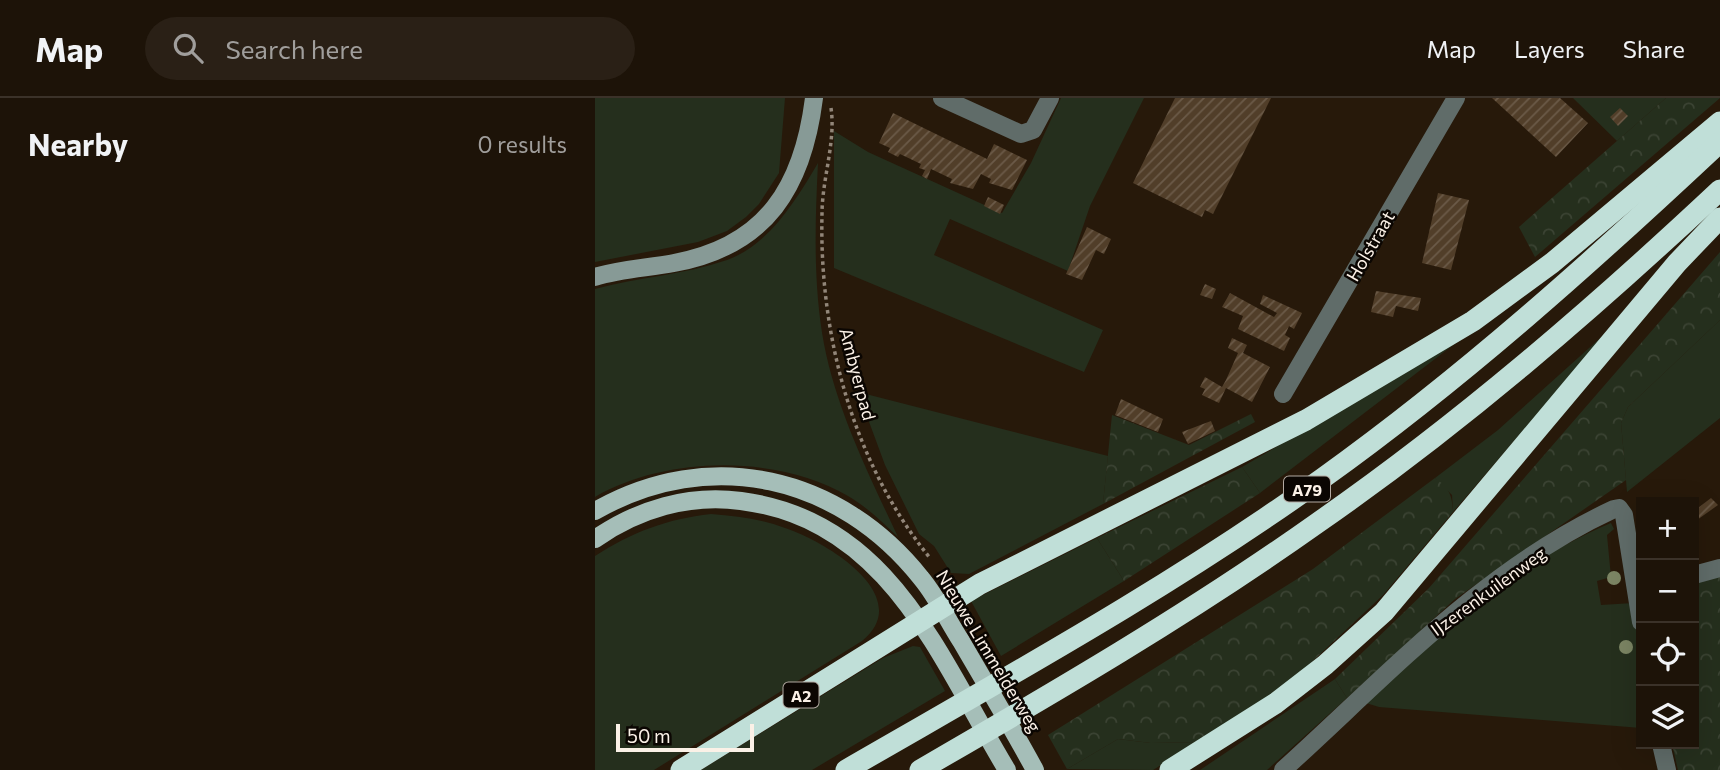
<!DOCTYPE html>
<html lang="en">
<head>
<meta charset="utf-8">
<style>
	:root { --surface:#1d1308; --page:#2a2016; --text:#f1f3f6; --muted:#a09e9c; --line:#3b3229 }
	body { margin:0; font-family:Commissioner,sans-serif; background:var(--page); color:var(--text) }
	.controls { position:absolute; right:21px; bottom:21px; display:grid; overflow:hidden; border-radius:0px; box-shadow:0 7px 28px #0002 }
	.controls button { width:63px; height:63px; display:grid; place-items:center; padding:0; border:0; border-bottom:2px solid var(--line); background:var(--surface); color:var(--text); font:35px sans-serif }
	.scale { position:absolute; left:21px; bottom:18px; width:138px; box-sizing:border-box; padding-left:7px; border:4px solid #fbf1e7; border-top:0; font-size:19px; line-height:24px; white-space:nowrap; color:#fbf1e7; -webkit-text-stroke:5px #0b0602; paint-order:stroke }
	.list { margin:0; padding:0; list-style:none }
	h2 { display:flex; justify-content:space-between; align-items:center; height:91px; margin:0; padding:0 28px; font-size:30px }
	h2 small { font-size:23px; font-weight:400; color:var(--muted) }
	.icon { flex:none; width:38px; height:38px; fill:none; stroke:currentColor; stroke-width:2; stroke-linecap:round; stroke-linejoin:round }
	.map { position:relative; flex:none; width:1125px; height:672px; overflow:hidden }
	header { display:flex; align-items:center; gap:42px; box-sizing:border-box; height:98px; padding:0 35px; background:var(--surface); border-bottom:2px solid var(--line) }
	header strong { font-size:33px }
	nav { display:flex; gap:38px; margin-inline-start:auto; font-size:24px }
	.search { width:490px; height:63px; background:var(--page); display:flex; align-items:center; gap:18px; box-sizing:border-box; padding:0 24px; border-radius:38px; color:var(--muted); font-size:26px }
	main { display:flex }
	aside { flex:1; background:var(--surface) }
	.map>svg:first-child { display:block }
</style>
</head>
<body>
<header>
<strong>Map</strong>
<div class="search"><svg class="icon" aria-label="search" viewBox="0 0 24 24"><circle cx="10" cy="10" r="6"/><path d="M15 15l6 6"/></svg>Search here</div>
<nav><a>Map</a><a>Layers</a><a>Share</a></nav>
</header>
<main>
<aside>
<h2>Nearby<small>0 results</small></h2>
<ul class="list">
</ul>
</aside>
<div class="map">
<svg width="1125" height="672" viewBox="0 0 1125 672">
	<defs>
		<pattern id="forest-crowns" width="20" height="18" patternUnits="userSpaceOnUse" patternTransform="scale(1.75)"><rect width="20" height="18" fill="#252f1d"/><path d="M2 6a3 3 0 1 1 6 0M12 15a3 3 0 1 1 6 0" fill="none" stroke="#3b4333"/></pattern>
		<pattern id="building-hatch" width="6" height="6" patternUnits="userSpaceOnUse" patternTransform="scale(1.75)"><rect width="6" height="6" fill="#513e29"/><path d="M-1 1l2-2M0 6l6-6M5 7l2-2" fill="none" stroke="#6b5a48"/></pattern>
	</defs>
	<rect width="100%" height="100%" fill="#27190a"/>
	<g fill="#252f1d">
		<path d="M0,0H190L184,75L164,106L151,119L132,133L103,144L0,164Z"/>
		<path d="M466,0H549L495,108L473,173L355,121L339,157L508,232L489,274L239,170V33L273,54L407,115L436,65Z"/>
		<path d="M978,0H1071L1022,43Z"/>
		<path d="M223,65C220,126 218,186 229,246C242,313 274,377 303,439C287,424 272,409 253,398C181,356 71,358 0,399V191C43,179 89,177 132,162C174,147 201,102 223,65Z"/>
		<path d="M1125,222V320L1032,394L1026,325L1033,309Z"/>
		<path d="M1013,233L858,414L857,397L840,380L903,332Z"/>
		<path d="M870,238L665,395L647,369Z"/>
		<path d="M263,294L513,358L508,406L374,476L356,475L339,448L324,436L290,367Z"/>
		<path d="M116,416C142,418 166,421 190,430C230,443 322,498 267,543L59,672H0V458C37,434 72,421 116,416Z"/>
		<path d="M1016,425L1019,431L1012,437L1016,479L1002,483L1006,507L1038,505L1046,559V630L784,609L771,605C803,575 835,541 869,514C913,479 964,447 1016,425Z"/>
		<path d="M502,440L529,483L406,558L376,503Z"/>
		<path d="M318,548L325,549L350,593L217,672H106L288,560Z"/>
		<path d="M740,581L752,600L672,672H605Z"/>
		<path d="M523,641L556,645L603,644L558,672L472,671Z"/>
	</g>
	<g fill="url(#forest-crowns)">
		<path d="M1071,0H1125L940,159L924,129Z"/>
		<path d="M1125,154V222L1033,309L1026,325L1031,382L860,501L752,600L740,581L834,490Z"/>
		<path d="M656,316L660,324L508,406L517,317L594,347Z"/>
		<path d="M647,369L665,395L529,483L502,440Z"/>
		<path d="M840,380C854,390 857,396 858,414L788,497L705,575L638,623L603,644L556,645L523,641L472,671L453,637L718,471Z"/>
		<path d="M1125,470V672H1083L1077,646H1099V479Z"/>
	</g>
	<g fill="url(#building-hatch)">
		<path d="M580,0H676L618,116L610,112L607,119L538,85Z"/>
		<path d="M897,0H965L993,25L961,59Z"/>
		<path d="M1025,10L1033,18L1023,28L1015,19Z"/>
		<path d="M298,15L392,61L399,46L432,62L417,92L394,85L396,81L386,76L378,91L355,85L357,81L336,71L332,81L327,78L330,72L324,70L326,66L305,56L303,59L293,54L295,50L284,45Z"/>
		<path d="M843,95L874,102L856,172L827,165Z"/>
		<path d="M393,99L409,107L405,116L389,108Z"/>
		<path d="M492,129L516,141L509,156L501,152L487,182L471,176Z"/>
		<path d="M610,186L621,191L617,201L605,197Z"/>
		<path d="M781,193L826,200L823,213L801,208L798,219L776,214Z"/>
		<path d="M635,195L679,219L682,215L665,206L668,197L707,215L699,231L694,228L690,237L695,240L689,253L643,231L648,218L627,209Z"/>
		<path d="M637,240L652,247L648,255L675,269L657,304L631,290L624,305L607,297L610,291L605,289L610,279L627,289L631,282L643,255L633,250Z"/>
		<path d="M526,301L568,321L563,334L520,317Z"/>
		<path d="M616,323L620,333L593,346L587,334Z"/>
		<path d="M1116,400L1123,407L1102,422L1099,413Z"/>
	</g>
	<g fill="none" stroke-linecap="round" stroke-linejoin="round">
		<path stroke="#928679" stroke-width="3.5" stroke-dasharray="3.5 3.5" stroke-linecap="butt" d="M236,10C241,44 227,81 227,116C224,237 258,365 335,460"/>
		<g stroke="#606c69" stroke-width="18">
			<path d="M347,0L426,36L438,32L455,0"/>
			<path d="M688,296L861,0"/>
			<path d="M1099,477L1125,470"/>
			<path d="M1066,646L1072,672"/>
			<path d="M688,672C792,578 889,471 1019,411L1024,410L1029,417L1046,524"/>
		</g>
		<path stroke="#879a96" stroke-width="18" d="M0,179C26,171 53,170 79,165C172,148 208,88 219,0"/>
		<g stroke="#a5beb8" stroke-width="18">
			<path d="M0,413C115,347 245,378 326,480C342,499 353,523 366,543C391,586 416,628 440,672"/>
			<path d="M0,441C43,411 94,396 146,403C295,422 344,560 412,672"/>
		</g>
		<g stroke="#c0dfd8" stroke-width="21">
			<path d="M86,672L385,486L711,322L878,223L957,165L1125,24"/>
			<path d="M251,672C412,579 576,489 728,380C869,279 998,163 1125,44"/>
			<path d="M325,672C460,594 594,516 721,426C865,326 998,211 1125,92"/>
			<path d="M575,672L681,605L730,567L789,514L1082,165L1125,120"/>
		</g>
	</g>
	<g fill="#7b8463">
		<circle cx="1019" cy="480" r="7"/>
		<circle cx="1031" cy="549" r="7"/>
	</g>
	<g text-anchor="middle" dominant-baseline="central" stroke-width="5" stroke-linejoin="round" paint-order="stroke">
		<g fill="#0b0602" stroke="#b3aaa2" stroke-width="2">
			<rect x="689" y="378.5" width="46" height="25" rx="5"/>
			<rect x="188.5" y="584.5" width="35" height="25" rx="5"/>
		</g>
		<g font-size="16" font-weight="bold" fill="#fbf1e7">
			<text x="712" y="391">A79</text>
			<text x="206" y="597">A2</text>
		</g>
		<g font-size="18" fill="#fbf1e7" stroke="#0b0602">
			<text transform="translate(775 148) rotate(-60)">Holstraat</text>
			<text transform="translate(263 276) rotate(75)">Ambyerpad</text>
			<text transform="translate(893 493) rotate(-36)">IJzerenkuilenweg</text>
			<text transform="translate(394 553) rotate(59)">Nieuwe Limmelderweg</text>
		</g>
	</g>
</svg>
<div class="controls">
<button>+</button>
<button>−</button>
<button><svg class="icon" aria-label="locate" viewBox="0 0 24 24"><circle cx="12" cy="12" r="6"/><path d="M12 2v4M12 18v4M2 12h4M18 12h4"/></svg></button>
<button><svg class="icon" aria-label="layers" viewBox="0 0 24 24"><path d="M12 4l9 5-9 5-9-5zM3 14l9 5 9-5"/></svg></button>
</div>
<div class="scale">50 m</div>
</div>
</main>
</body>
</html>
